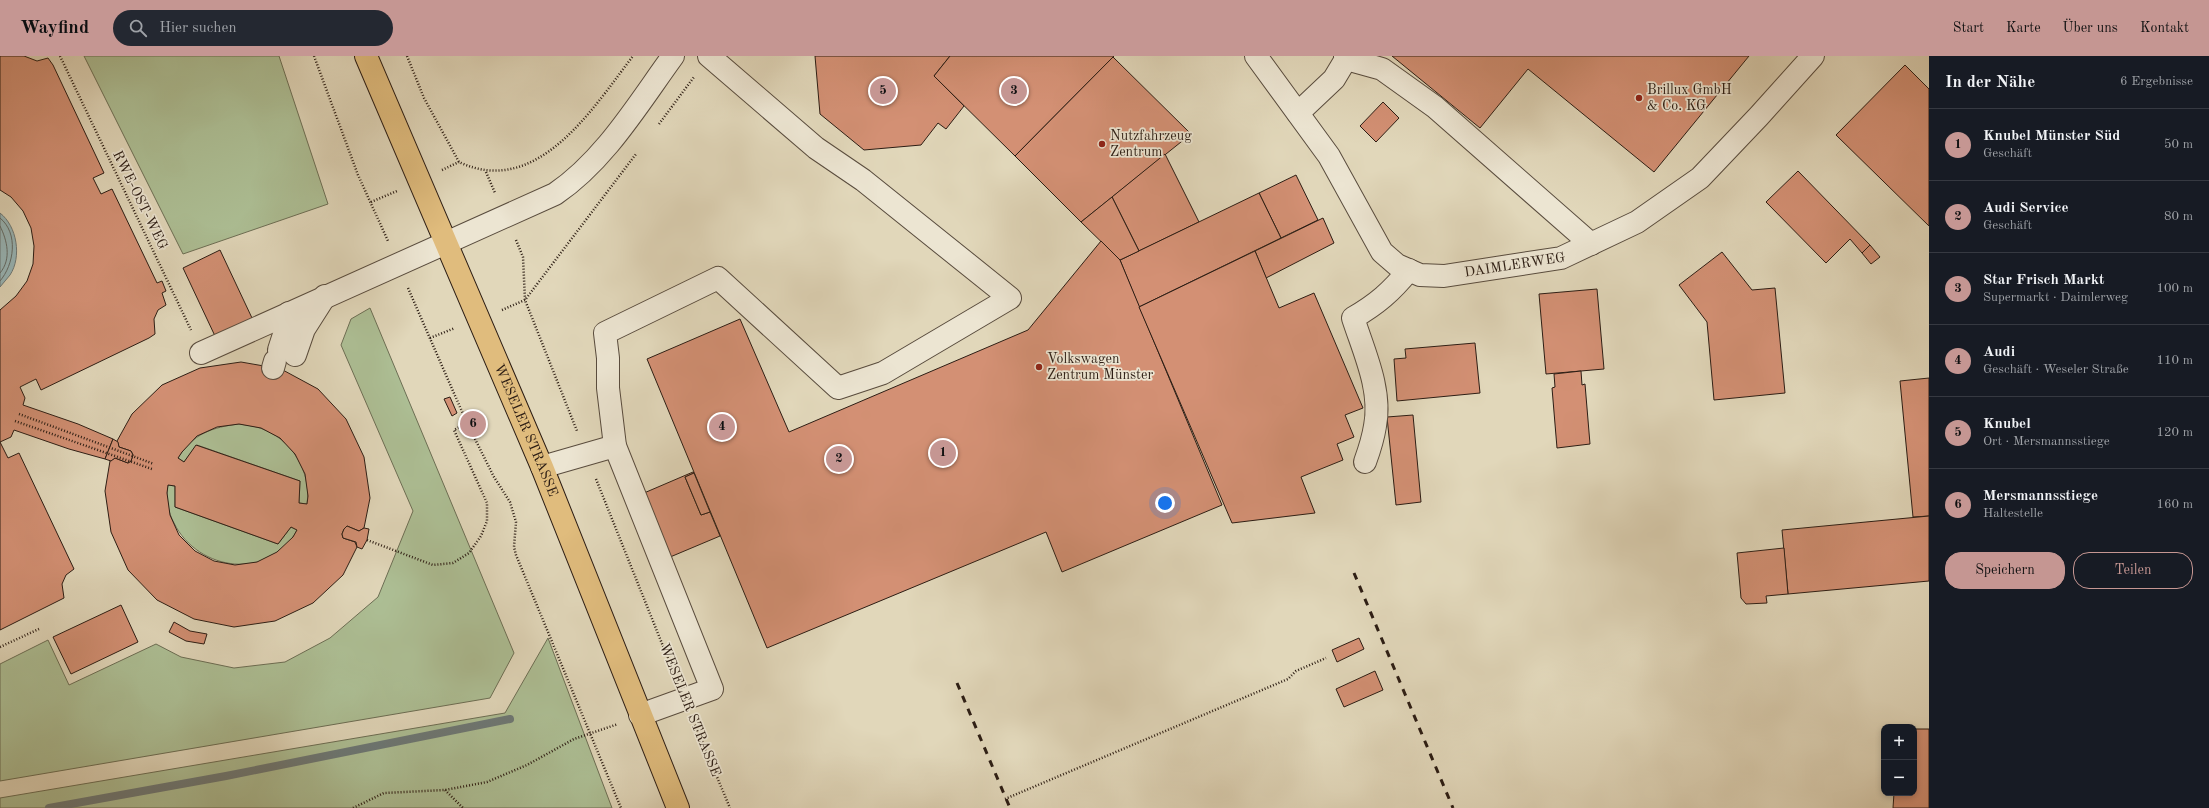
<!DOCTYPE html>
<html lang="de">
<head>
<meta charset="utf-8">
<style>
	:root { --surface:#171b24; --page:#242831; --text:#f1f3f6; --muted:#9ea1a6; --line:#363941; --accent:#c59692 }
	body { margin:0; font-family:"Old Standard TT",serif; background:var(--page); color:var(--text) }
	.controls { position:absolute; right:12px; bottom:12px; display:grid; overflow:hidden; border-radius:8px; box-shadow:0 2px 6px #0003 }
	.controls button { width:36px; height:36px; display:grid; place-items:center; padding:0; border:0; border-bottom:1px solid var(--line); background:var(--surface); color:var(--text); font:20px sans-serif }
	.you { position:absolute; left:1165px; top:447px; width:14px; height:14px; margin:-10px; border:3px solid #fff; border-radius:50%; background:#1a73e8; box-shadow:0 0 0 6px #1a73e833 }
	.badge { display:grid; place-items:center; width:26px; height:26px; border-radius:50%; background:var(--accent); color:#111; font-size:13px; font-weight:700 }
	.pin { position:absolute; translate:-50% -50%; border:2px solid #fff; box-shadow:0 1px 4px #0006 }
	.list { margin:0; padding:0; list-style:none }
	h2 { display:flex; justify-content:space-between; align-items:center; height:52px; margin:0; padding:0 16px; font-size:17px }
	h2 small { font-size:13px; font-weight:400; color:var(--muted) }
	.list li { display:grid; grid-template-columns:26px 1fr auto; gap:12px; align-items:center; box-sizing:border-box; height:72px; padding:0 16px; border-top:1px solid var(--line) }
	.list b { display:block; font-size:15px; white-space:nowrap }
	.list p { margin:0; font-size:13px; white-space:nowrap; color:var(--muted) }
	.list em { font-size:13px; font-style:normal; color:var(--muted) }
	.actions { display:flex; gap:8px; padding:12px 16px }
	.actions a { flex:1; padding:9px 0; border:1px solid var(--accent); border-radius:16px; text-align:center; font-size:14px; color:var(--accent) }
	.actions .main { background:var(--accent); color:#111 }
	.icon { flex:none; width:22px; height:22px; fill:none; stroke:currentColor; stroke-width:2; stroke-linecap:round; stroke-linejoin:round }
	.map { position:relative; flex:none; width:1929px; height:752px; overflow:hidden }
	header { display:flex; align-items:center; gap:24px; box-sizing:border-box; height:56px; padding:0 20px; background:var(--accent); color:#111 }
	header strong { font-size:19px }
	nav { display:flex; gap:22px; margin-inline-start:auto; font-size:14px }
	.search { width:280px; height:36px; background:var(--page); display:flex; align-items:center; gap:10px; box-sizing:border-box; padding:0 14px; border-radius:22px; color:var(--muted); font-size:15px }
	main { display:flex }
	aside { flex:1; background:var(--surface) }
	.map>svg:first-child { display:block }
</style>
</head>
<body>
<header>
<strong>Wayfind</strong>
<div class="search"><svg class="icon" aria-label="search" viewBox="0 0 24 24"><circle cx="10" cy="10" r="6"/><path d="M15 15l6 6"/></svg>Hier suchen</div>
<nav><a>Start</a><a>Karte</a><a>Über uns</a><a>Kontakt</a></nav>
</header>
<main>
<div class="map">
<svg width="1929" height="752" viewBox="0 0 1929 752">
	<rect width="100%" height="100%" fill="#e1d7ba"/>
	<filter id="stains"><feTurbulence type="fractalNoise" baseFrequency=".005" numOctaves="4"/><feColorMatrix values="0 0 0 0 .2 0 0 0 0 .09 0 0 0 0 .02 0 0 0 .5 -.17"/></filter>
	<radialGradient id="worn" r=".72"><stop offset=".6" stop-color="#630" stop-opacity="0"/><stop offset="1" stop-color="#630" stop-opacity=".3"/></radialGradient>
	<g fill="#adbf95" stroke="#6c6e54">
		<path d="M84,0H279L328,148L183,198Z"/>
		<path d="M370,252L514,597L490,642L0,725V608L48,584L69,629L156,588L181,601L234,612L285,606L330,582L378,541L413,455L341,289L351,263Z"/>
		<path d="M239,368C246,369 254,370 260,372C291,382 312,416 307,448L299,447L300,425L197,389L184,406L178,402C192,378 213,371 239,368Z"/>
		<path d="M168,429L175,430V451L278,488L291,471L297,474C271,525 198,516 174,467C168,456 165,442 168,429Z"/>
		<path d="M548,582L612,752H0V742L505,657Z"/>
	</g>
	<path fill="#98b7b9" stroke="#6d7977" d="M0,157C17,170 22,201 10,219C7,223 3,227 0,231Z"/>
	<g fill="none" stroke-linecap="round" stroke-linejoin="round">
		<g stroke="#626a66" stroke-width="1">
			<path d="M0,162C19,177 14,209 0,225"/>
			<path d="M0,170C7,184 12,203 0,217"/>
		</g>
		<path stroke="#6d7977" stroke-width="8" d="M49,752L226,720L510,663"/>
	</g>
	<g fill="#d39074" stroke="#2c1d14" fill-rule="evenodd">
		<path d="M0,0H24L37,5L48,2L53,9L104,117L93,122L101,138L112,133L157,227L162,225L166,235L162,237L166,249L158,254L154,263L155,278L149,282L41,334L36,323L20,331L25,342L23,349L78,368L113,383L105,403L69,393L14,374L11,381L0,386V254L16,240L27,225L33,208L34,190L31,172L23,155L11,141L0,134Z"/>
		<path d="M815,0H950L934,20L964,50L946,73L938,67L921,89L864,94L820,58Z"/>
		<path d="M950,0H1114L1015,100L934,20Z"/>
		<path d="M1392,0H1749L1654,116L1528,13L1480,72Z"/>
		<path d="M1113,1L1191,78L1081,166L1015,100Z"/>
		<path d="M1905,9L1929,33V170L1836,79Z"/>
		<path d="M1383,46L1399,62L1376,86L1360,70Z"/>
		<path d="M1165,98L1199,166L1139,195L1112,141Z"/>
		<path d="M1798,115L1870,189L1862,197L1850,183L1826,207L1766,146Z"/>
		<path d="M1296,119L1318,164L1281,182L1259,137Z"/>
		<path d="M1259,137L1281,182L1139,251L1120,204Z"/>
		<path d="M1112,141L1139,195L1120,204L1081,166Z"/>
		<path d="M1323,162L1334,187L1266,222L1255,195Z"/>
		<path d="M1101,185L1120,204L1222,449L1062,516L1046,476L767,592L647,303L740,263L789,376L1028,274Z"/>
		<path d="M1870,189L1880,201L1871,208L1862,197Z"/>
		<path d="M220,194L252,262L215,280L183,212Z"/>
		<path d="M1255,195L1279,252L1314,237L1363,352L1345,359L1354,381L1337,388L1343,404L1301,421L1315,457L1232,467L1139,251Z"/>
		<path d="M1722,196L1752,234L1775,232L1785,337L1714,344L1707,266L1679,229Z"/>
		<path d="M1597,233L1604,313L1546,318L1539,238Z"/>
		<path d="M1475,287L1480,337L1397,345L1394,303L1406,302L1405,293Z"/>
		<path d="M241,306L281,313L318,333L346,363L364,401L370,442L364,472L359,475L347,470L344,473L342,478L343,482L355,486L357,491L343,519L313,547L275,565L234,571L194,563L157,544L128,514L111,476L105,435L110,405L115,402L128,407L131,405L133,399L131,395L119,391L117,385L132,358L162,329L200,312ZM239,368L261,372L280,382L295,398L305,418L308,440L307,448L299,447L300,425L196,389L184,406L178,402L182,396L197,380L217,371ZM168,429L175,430V451L278,488L291,471L297,474L293,481L277,496L257,506L235,509L214,505L195,495L179,479L170,459L167,437Z"/>
		<path d="M1581,315L1582,329L1585,328L1590,388L1557,392L1552,332L1555,331L1554,318Z"/>
		<path d="M1929,322V460L1913,461L1900,325Z"/>
		<path d="M450,341L457,357L452,360L444,343Z"/>
		<path d="M1413,359L1421,446L1396,449L1387,361Z"/>
		<path d="M113,383L118,386L119,391L131,395L133,399L131,405L128,407L115,402L111,405L105,403Z"/>
		<path d="M0,386L8,402L19,397L74,513L66,519L62,528L64,542L0,574Z"/>
		<path d="M693,416L694,417L685,421L701,459L710,456L720,480L663,504L637,440Z"/>
		<path d="M694,417L710,456L701,459L685,421Z"/>
		<path d="M1929,460V525L1788,538L1782,474Z"/>
		<path d="M347,470L359,475L364,472L369,473L367,484L362,493L357,491L356,486L343,482L342,478L344,473Z"/>
		<path d="M1784,492L1788,538L1766,540L1767,547L1746,548L1741,542L1737,497Z"/>
		<path d="M121,549L138,586L71,618L53,581Z"/>
		<path d="M174,566L190,575L207,578L204,588L186,585L169,576Z"/>
		<path d="M1359,582L1364,593L1337,606L1332,594Z"/>
		<path d="M1375,615L1383,634L1344,651L1336,633Z"/>
		<path d="M1914,673H1929V752H1893L1894,737H1914Z"/>
	</g>
	<g fill="none" stroke-linecap="round" stroke-linejoin="round">
		<g stroke="#594c3e" stroke-width="24">
			<g id="minor">
				<path id="s1" d="M1256,0L1329,100L1382,196L1397,209L1420,219L1444,220L1561,202L1637,166L1700,122L1759,60L1813,0"/>
				<path d="M1346,3L1382,13L1435,51L1591,188"/>
				<path d="M1298,57L1334,23L1346,3L1345,0"/>
				<path d="M279,294L290,260L289,257"/>
				<path d="M201,297L555,138C605,104 638,48 673,0"/>
				<path d="M295,299L304,273L325,240"/>
				<path d="M273,312L275,305"/>
				<path d="M1365,406C1369,395 1373,383 1375,370C1382,334 1364,296 1353,262C1377,248 1391,236 1409,214"/>
				<path d="M542,411L615,390"/>
				<path d="M640,659L712,633L615,390L608,332V302L605,277L718,222L838,332L883,317L1010,242L863,124L816,92L709,0"/>
			</g>
		</g>
		<g stroke="#2c1d14" stroke-width="24">
			<g id="major">
				<path id="s2" d="M366,0L542,411L678,752"/>
			</g>
		</g>
		<g stroke="#2c1d14" stroke-width="2.5" stroke-dasharray="1 2" stroke-linecap="butt">
			<path d="M60,0L191,274"/>
			<path d="M314,0L358,119L388,185"/>
			<path d="M407,0L424,42L459,106C537,143 593,52 633,0"/>
			<path d="M659,68L694,21"/>
			<path d="M442,114L459,106"/>
			<path d="M486,116L495,137"/>
			<path d="M371,146L397,135"/>
			<path d="M516,184L523,201L525,244L577,375"/>
			<path d="M408,232L467,367L494,421L510,446L516,466L514,491L516,499L621,752"/>
			<path d="M502,254L525,244L636,98"/>
			<path d="M430,282L455,272"/>
			<path d="M19,358L154,408"/>
			<path d="M15,365L152,413"/>
			<path d="M596,423L675,620"/>
			<path d="M367,484L433,509L453,507L469,497L481,480L487,465V447L454,374L467,367"/>
			<path d="M0,591L39,573"/>
			<path d="M694,666L730,752"/>
			<path d="M445,734L463,752"/>
			<path d="M1005,743L1288,623L1296,615L1326,602"/>
			<path d="M353,752L384,737L445,734L487,726L527,709L574,683L618,668"/>
		</g>
		<use href="#minor" stroke="#ece5d2" stroke-width="22"/>
		<use href="#major" stroke="#e0bc7d" stroke-width="22"/>
		<g stroke="#2c1d14" stroke-width="3" stroke-dasharray="7 7" stroke-linecap="butt">
			<path d="M1354,517L1453,752"/>
			<path d="M957,627L1010,752"/>
		</g>
	</g>
	<g fill="#8f2418" stroke="#ece5d2" stroke-width="1.5">
		<circle cx="1639" cy="42" r="4"/>
		<circle cx="1102" cy="88" r="4"/>
		<circle cx="1039" cy="311" r="4"/>
	</g>
	<g text-anchor="middle" dominant-baseline="central" stroke-width="3.5" stroke-linejoin="round" paint-order="stroke">
		<g font-size="14" fill="#2c1d14" stroke="#ece5d2" text-anchor="start">
			<text x="1647" y="34">Brillux GmbH<tspan x="1647" dy="16">&amp; Co. KG</tspan></text>
			<text x="1110" y="80">Nutzfahrzeug<tspan x="1110" dy="16">Zentrum</tspan></text>
			<text x="1047" y="303">Volkswagen<tspan x="1047" dy="16">Zentrum Münster</tspan></text>
		</g>
		<g font-size="14" fill="#2c1d14" stroke="#ece5d2">
			<text transform="translate(140 144) rotate(64)">RWE-OST-WEG</text>
			<text stroke="none"><textPath href="#s1" startOffset="374">DAIMLERWEG</textPath></text>
			<text stroke="none"><textPath href="#s2" startOffset="407">WESELER STRASSE</textPath></text>
			<text transform="translate(690 654) rotate(68)">WESELER STRASSE</text>
		</g>
	</g>
	<rect width="100%" height="100%" filter="url(#stains)"/>
	<rect width="100%" height="100%" fill="url(#worn)"/>
</svg>
<div class="controls">
<button>+</button>
<button>−</button>
</div>
<div class="you"></div>
<div class="pin badge" style="left:943px;top:397px">1</div>
<div class="pin badge" style="left:839px;top:403px">2</div>
<div class="pin badge" style="left:1014px;top:35px">3</div>
<div class="pin badge" style="left:722px;top:371px">4</div>
<div class="pin badge" style="left:883px;top:35px">5</div>
<div class="pin badge" style="left:473px;top:368px">6</div>
</div>
<aside>
<h2>In der Nähe<small>6 Ergebnisse</small></h2>
<ul class="list">
<li><span class="badge">1</span><div><b>Knubel Münster Süd</b><p>Geschäft</p></div><em>50 m</em></li>
<li><span class="badge">2</span><div><b>Audi Service</b><p>Geschäft</p></div><em>80 m</em></li>
<li><span class="badge">3</span><div><b>Star Frisch Markt</b><p>Supermarkt · Daimlerweg</p></div><em>100 m</em></li>
<li><span class="badge">4</span><div><b>Audi</b><p>Geschäft · Weseler Straße</p></div><em>110 m</em></li>
<li><span class="badge">5</span><div><b>Knubel</b><p>Ort · Mersmannsstiege</p></div><em>120 m</em></li>
<li><span class="badge">6</span><div><b>Mersmannsstiege</b><p>Haltestelle</p></div><em>160 m</em></li>
</ul>
<div class="actions"><a class="main">Speichern</a><a>Teilen</a></div>
</aside>
</main>
</body>
</html>
